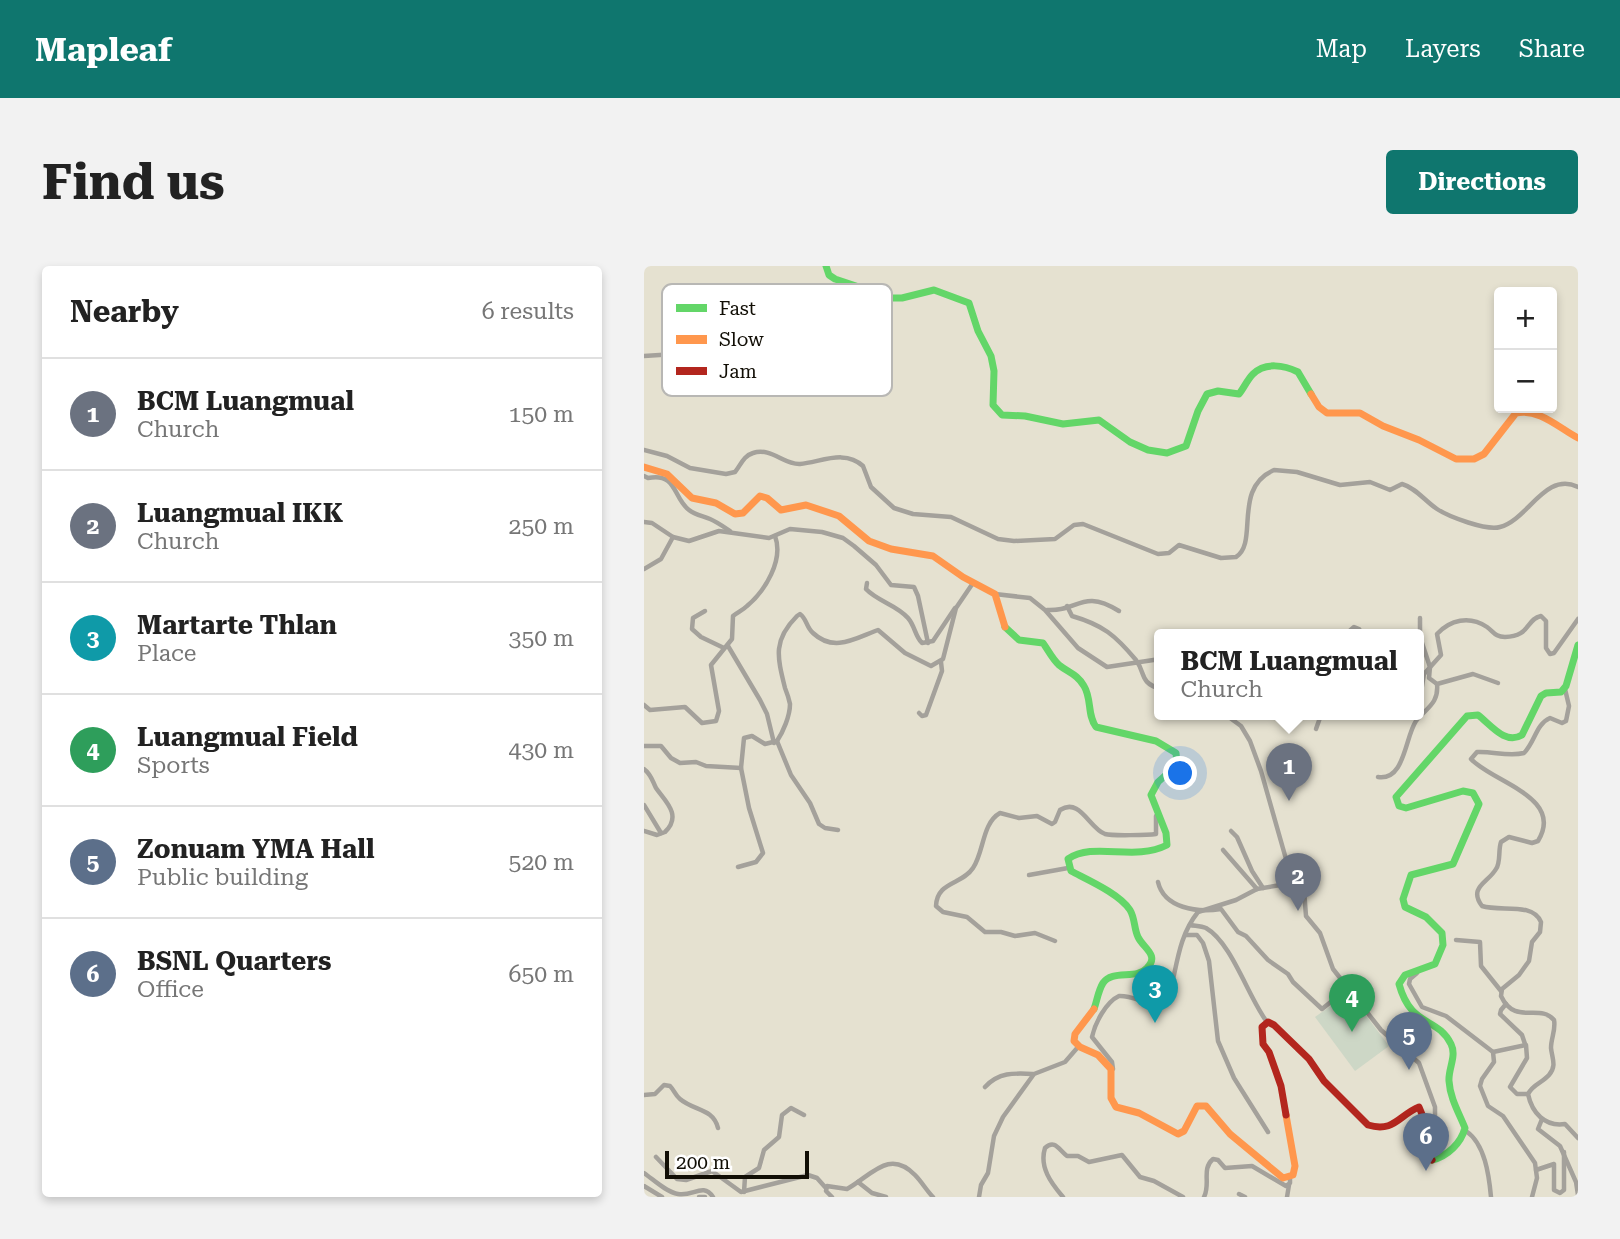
<!DOCTYPE html>
<html lang="en">
<head>
<meta charset="utf-8">
<style>
	:root { --surface:#fff; --page:#f2f2f2; --text:#222; --muted:#767676; --line:#e0e0e0; --accent:#0f766e }
	body { margin:0; font-family:"Roboto Serif",serif; background:var(--page); color:var(--text) }
	.controls { position:absolute; right:21px; top:21px; display:grid; overflow:hidden; border-radius:7px; box-shadow:0 4px 10px #0003 }
	.controls button { width:63px; height:63px; display:grid; place-items:center; padding:0; border:0; border-bottom:2px solid var(--line); background:var(--surface); color:var(--text); font:35px sans-serif }
	.scale { position:absolute; left:21px; bottom:18px; width:144px; box-sizing:border-box; padding-left:7px; border:4px solid #110e05; border-top:0; font-size:19px; line-height:24px; white-space:nowrap; color:#110e05; -webkit-text-stroke:5px #fff; paint-order:stroke }
	.you { position:absolute; left:537px; top:508px; width:24px; height:24px; margin:-18px; border:5px solid #fff; border-radius:50%; background:#1a73e8; box-shadow:0 0 0 10px #1a73e833 }
	.badge { display:grid; place-items:center; width:46px; height:46px; border-radius:50%; background:var(--accent); color:#fff; font-size:23px; font-weight:700 }
	.pin { position:absolute; translate:-50% -58px; filter:drop-shadow(0 2px 4px #0008) }
	.pin::after { content:''; position:absolute; top:37px; width:24px; height:21px; background:inherit; clip-path:polygon(0 0,100% 0,50% 100%) }
	.popup { position:absolute; left:510px; top:363px; width:270px; height:91px; box-sizing:border-box; display:grid; place-content:center; border-radius:7px; background:var(--surface); filter:drop-shadow(0 2px 5px #0005); font-size:23px; white-space:nowrap; color:var(--muted) }
	.popup b { font-size:26px; color:var(--text) }
	.popup::after { content:''; position:absolute; left:50%; top:100%; margin-left:-14px; border:14px solid transparent; border-top-color:var(--surface) }
	.list { margin:0; padding:0; list-style:none }
	h2 { display:flex; justify-content:space-between; align-items:center; height:91px; margin:0; padding:0 28px; font-size:30px }
	h2 small { font-size:23px; font-weight:400; color:var(--muted) }
	.list li { display:grid; grid-template-columns:46px 1fr auto; gap:21px; align-items:center; box-sizing:border-box; height:112px; padding:0 28px; border-top:2px solid var(--line) }
	.list b { display:block; font-size:26px; white-space:nowrap }
	.list p { margin:0; font-size:23px; white-space:nowrap; color:var(--muted) }
	.list em { font-size:23px; font-style:normal; color:var(--muted) }
	.map { position:relative; flex:none; width:934px; height:931px; overflow:hidden; border-radius:7px }
	header { display:flex; align-items:center; gap:42px; box-sizing:border-box; height:98px; padding:0 35px; background:var(--accent); color:#fff }
	header strong { font-size:33px }
	nav { display:flex; gap:38px; margin-inline-start:auto; font-size:24px }
	.intro { display:flex; align-items:center; justify-content:space-between; box-sizing:border-box; height:168px; padding:0 42px }
	h1 { margin:0; font-size:49px }
	.button { padding:18px 32px; border-radius:7px; background:var(--accent); color:#fff; font-size:24px; font-weight:700 }
	main { display:flex; gap:42px; padding:0 42px }
	aside { flex:1; background:var(--surface); border-radius:7px; box-shadow:0 4px 10px #0003 }
	.map>svg:first-child { display:block }
</style>
</head>
<body>
<header>
<strong>Mapleaf</strong>
<nav><a>Map</a><a>Layers</a><a>Share</a></nav>
</header>
<div class="intro"><h1>Find us</h1><a class="button">Directions</a></div>
<main>
<aside>
<h2>Nearby<small>6 results</small></h2>
<ul class="list">
<li><span class="badge" style="background:#6b7280">1</span><div><b>BCM Luangmual</b><p>Church</p></div><em>150 m</em></li>
<li><span class="badge" style="background:#6b7280">2</span><div><b>Luangmual IKK</b><p>Church</p></div><em>250 m</em></li>
<li><span class="badge" style="background:#0f9aa8">3</span><div><b>Martarte Thlan</b><p>Place</p></div><em>350 m</em></li>
<li><span class="badge" style="background:#2e9e5b">4</span><div><b>Luangmual Field</b><p>Sports</p></div><em>430 m</em></li>
<li><span class="badge" style="background:#5c6f8a">5</span><div><b>Zonuam YMA Hall</b><p>Public building</p></div><em>520 m</em></li>
<li><span class="badge" style="background:#5c6f8a">6</span><div><b>BSNL Quarters</b><p>Office</p></div><em>650 m</em></li>
</ul>
</aside>
<div class="map">
<svg width="934" height="931" viewBox="0 0 934 931">
	<rect width="100%" height="100%" fill="#e5e1d0"/>
	<path fill="#cdd7c6" d="M705,727L745,780L711,805L671,751Z"/>
	<g fill="none" stroke-linecap="round" stroke-linejoin="round">
		<g stroke="#a4a19b" stroke-width="4.5">
			<path d="M0,90L62,86C65,96 56,107 47,111"/>
			<path d="M0,184L23,190L46,202L82,208L91,206C97,199 99,190 109,187C127,181 140,199 156,198C177,196 201,183 219,200L227,221L250,242L269,248L307,251L354,273L370,275L411,273L430,259L439,258L514,288L525,287L535,279L577,292L592,291C615,277 588,222 630,204L653,206L696,219L726,216L746,224L758,218C772,222 781,235 793,243C805,251 843,265 856,261C884,254 901,205 934,221"/>
			<path d="M0,210L4,212C33,206 29,232 45,244C51,249 59,250 66,253C73,256 80,261 86,265"/>
			<path d="M0,256L8,257L29,271L45,275L75,265L125,272L146,263L178,266L199,272L210,280L232,299L247,319L270,321L274,330L284,377"/>
			<path d="M0,303L17,293L29,271"/>
			<path d="M223,317L222,323C233,335 253,339 264,352C271,360 271,370 278,377L289,375L311,342"/>
			<path d="M351,328L386,332L401,344L434,382L463,401L516,393"/>
			<path d="M423,340L428,350C459,359 471,369 492,394C502,408 495,416 516,423"/>
			<path d="M403,344C434,346 438,322 475,345"/>
			<path d="M61,345L49,352L48,363L57,371L80,382"/>
			<path d="M776,352V371L786,401L785,412L793,418L829,408L854,417"/>
			<path d="M701,369L710,361L715,363L719,369"/>
			<path d="M84,380L116,434L123,448L130,477"/>
			<path d="M921,423L925,440L922,455L918,457L906,452C892,458 891,476 880,487C864,491 849,485 833,486L827,493C848,516 921,531 894,575L888,577L865,571L857,576C854,584 857,596 852,603C844,617 824,621 838,640C857,646 889,636 897,656L896,666L888,676L885,695L875,709L858,723L857,730C871,760 896,737 910,754C912,764 907,772 907,782C908,792 913,800 905,809C898,817 889,818 884,828C888,847 901,861 921,858L934,872"/>
			<path d="M774,430L777,426L780,408L797,389L793,368C806,354 825,349 843,361C850,366 851,371 861,371C886,371 882,353 897,350L902,355V382L906,388L910,387L934,353"/>
			<path d="M0,439L6,444L41,441L58,457L72,455L75,445L67,399L88,373L89,350C94,346 99,344 103,340C121,325 140,294 131,270"/>
			<path d="M275,447L278,450L282,449L298,405L297,396"/>
			<path d="M582,449L597,460L606,475L617,505L642,593L660,624L662,650L676,667L689,703L737,764L775,797L791,841V860L784,869"/>
			<path d="M672,463L677,449"/>
			<path d="M133,475L147,509L166,537L175,558L181,562L194,564"/>
			<path d="M0,480H17L27,492L36,497L52,496L62,500L97,502L100,472L108,470L121,478L133,475C139,466 146,450 146,438C145,433 143,427 141,422C133,390 129,374 153,350L156,348C163,353 162,361 169,367C190,387 212,372 234,364L261,387L287,400L299,393L312,342L329,317"/>
			<path d="M0,503C7,508 8,514 12,522C20,534 39,549 21,566L13,569L0,565"/>
			<path d="M734,511C761,515 761,471 772,455C782,442 795,438 793,418"/>
			<path d="M0,539L17,567"/>
			<path d="M587,565L593,571L608,605L619,622"/>
			<path d="M579,584L613,623"/>
			<path d="M94,601L112,596L119,587L105,542L97,502"/>
			<path d="M385,609L424,602"/>
			<path d="M514,616C520,642 553,647 577,643L594,666L602,670L624,694L644,708L649,716L678,743L704,722"/>
			<path d="M546,659C551,660 557,660 562,662C588,677 604,731 623,756"/>
			<path d="M542,669H553L559,677L565,695L574,775L590,812L624,866"/>
			<path d="M812,674L836,676L837,700L857,725"/>
			<path d="M411,675L391,667L371,670L357,666H341L323,651L299,646L292,640C293,615 318,619 329,602C340,586 338,557 356,547L375,552L393,550L408,558L411,556L416,544C436,531 445,562 461,568C468,570 505,569 512,568V550"/>
			<path d="M773,707L766,713L765,718L778,741L802,750L849,786L850,796L838,813L836,820L844,840L859,850L891,897L893,912L888,931"/>
			<path d="M862,738L857,744L856,748L878,769L881,778"/>
			<path d="M849,786L882,779L883,792L866,821L873,828H884"/>
			<path d="M469,803L468,796L448,771C451,757 462,736 475,730C493,729 509,745 524,734C533,704 533,672 554,646L592,634L613,623L655,616"/>
			<path d="M341,821C355,806 370,807 389,808"/>
			<path d="M0,829L11,828L20,819L26,820C30,824 31,829 36,833C50,845 69,842 74,862"/>
			<path d="M898,853L894,863L916,880L932,916L934,929"/>
			<path d="M822,865C841,878 845,909 847,931"/>
			<path d="M12,891L33,913L42,914L68,905L97,926L164,909L173,912L181,921"/>
			<path d="M892,904L910,898V924L916,927L920,924V886"/>
			<path d="M0,907C10,914 22,926 34,928C49,931 59,916 69,931"/>
			<path d="M214,916L228,927L242,931"/>
			<path d="M0,920L18,931"/>
			<path d="M100,926L101,911L115,902L120,884L135,871L138,849L147,842L160,849"/>
			<path d="M595,928L601,931"/>
			<path d="M55,931H61"/>
			<path d="M188,931L182,925L183,920L203,923C227,910 245,882 271,909C278,916 282,924 289,931"/>
			<path d="M335,931L337,919L344,907L350,870L359,851L390,808L421,796L434,781"/>
			<path d="M419,931C407,917 395,901 401,882C411,873 415,884 423,890H434L445,896L478,889L496,911L510,915L539,931"/>
			<path d="M560,931C567,918 557,903 569,893L574,894L581,902L608,900L642,920L646,917V911"/>
			<path d="M643,931L645,919"/>
		</g>
		<g stroke="#63d668" stroke-width="7">
			<path d="M182,0L185,9L191,13L248,32H258L290,24L325,37L334,65L347,90L350,105L349,139L358,149L381,150L419,158L455,154L486,176L504,184L523,187L542,180L554,145L563,128L574,125L595,128C600,122 603,114 609,108C621,96 640,99 654,106L667,128"/>
			<path d="M361,361L375,374L399,377C404,384 409,394 415,399C425,407 433,408 440,420C448,433 443,449 452,461L512,475L532,487L533,499L514,516L507,529L522,567L523,579C490,596 450,575 424,593L427,605C444,614 476,628 486,644C491,652 490,663 494,671C499,682 516,689 503,702C493,714 468,703 459,717C454,725 453,735 450,743"/>
			<path d="M788,894C804,890 817,877 821,862C815,847 806,832 805,815C804,803 813,790 807,778C793,750 767,762 755,718L761,709L791,698L799,679L798,667L782,651L761,641L759,633L767,609L809,598L835,538L829,527L819,525L762,542L755,540L752,531L823,450L834,449C847,459 861,479 878,469L897,430L902,427L917,426L922,420L934,379"/>
		</g>
		<g stroke="#ff974d" stroke-width="7">
			<path d="M667,128L675,141L683,147H716L739,160L775,174L812,193H830L840,188L872,147C895,142 915,162 934,172"/>
			<path d="M0,201L23,208L48,232L72,237L91,248L99,247L116,230L123,232L137,244L162,239L195,250L225,275L247,283L289,290L319,311L351,328L361,361"/>
			<path d="M450,743L431,768L430,775L436,781L454,789L467,803V832L472,841L495,847L534,868L540,865L553,840H562L586,868L639,912L649,909L651,900L642,849"/>
		</g>
		<path stroke="#b3261e" stroke-width="7" d="M642,849L637,820L625,786L619,778L618,761L624,756L630,759L665,793L680,815L724,859C750,867 755,849 775,841L782,858V889L788,894"/>
	</g>
	<rect x="18" y="18" width="230" height="112" rx="10" fill="#fff" stroke="#b8b7b4" stroke-width="2"/>
	<rect x="32" y="38" width="31" height="8" fill="#63d668"/>
	<rect x="32" y="69" width="31" height="9" fill="#ff974d"/>
	<rect x="32" y="101" width="31" height="8" fill="#b3261e"/>
	<g font-size="19" fill="#110e05">
		<text x="75" y="49">Fast</text>
		<text x="75" y="80">Slow</text>
		<text x="75" y="112">Jam</text>
	</g>
</svg>
<div class="controls">
<button>+</button>
<button>−</button>
</div>
<div class="scale">200 m</div>
<div class="you"></div>
<div class="pin badge" style="left:645px;top:535px;background:#6b7280">1</div>
<div class="popup"><b>BCM Luangmual</b>Church</div>
<div class="pin badge" style="left:654px;top:645px;background:#6b7280">2</div>
<div class="pin badge" style="left:511px;top:757px;background:#0f9aa8">3</div>
<div class="pin badge" style="left:708px;top:766px;background:#2e9e5b">4</div>
<div class="pin badge" style="left:765px;top:804px;background:#5c6f8a">5</div>
<div class="pin badge" style="left:782px;top:905px;background:#5c6f8a">6</div>
</div>
</main>
</body>
</html>
